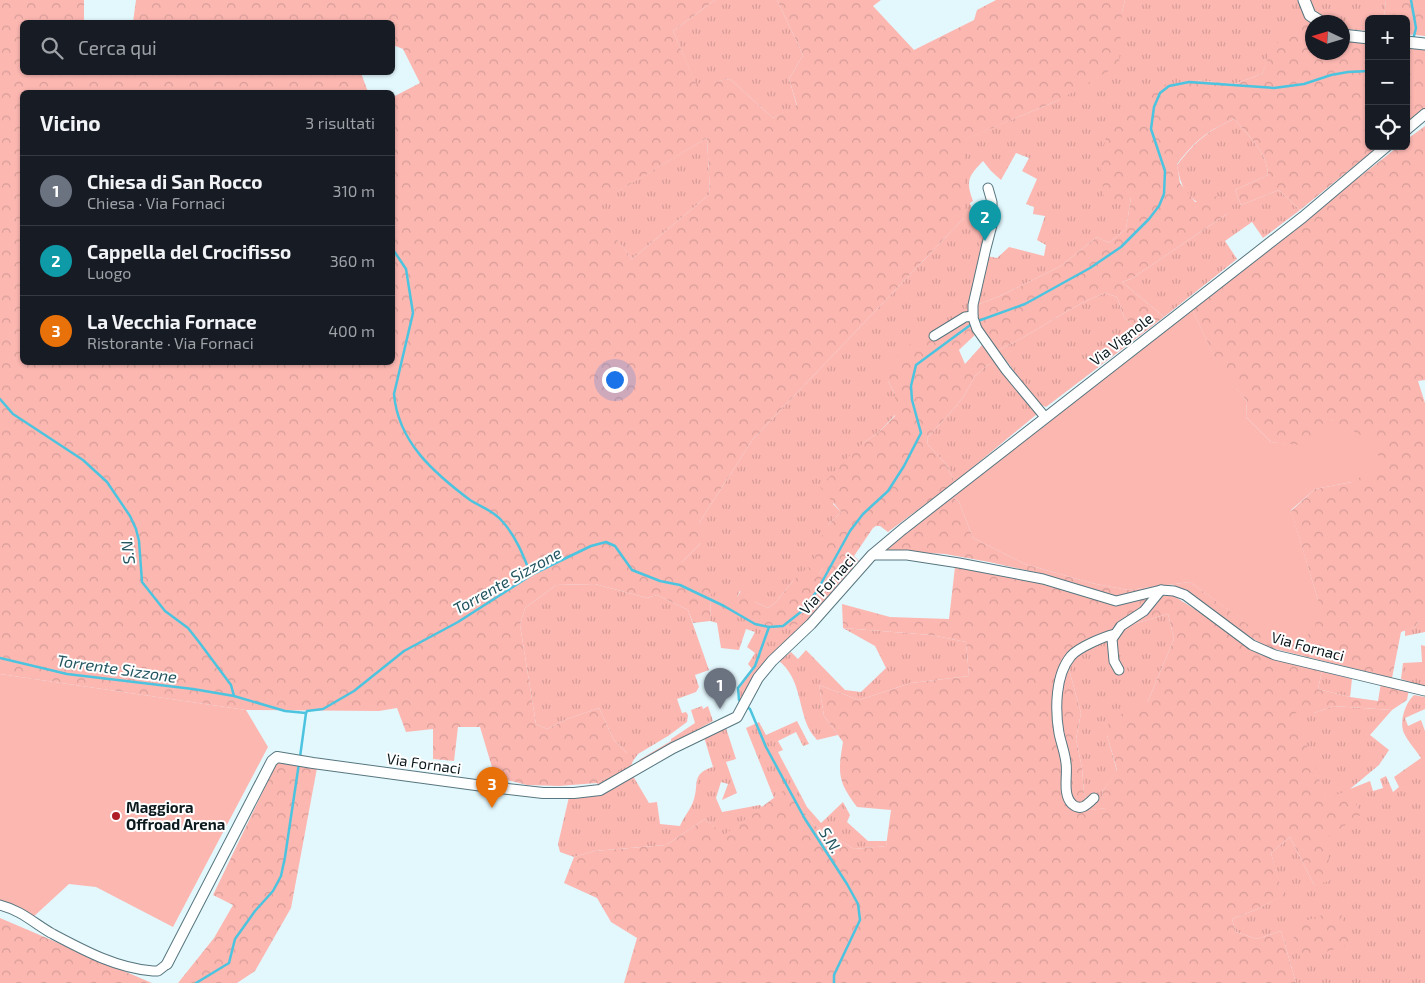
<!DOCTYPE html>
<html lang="it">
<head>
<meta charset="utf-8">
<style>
	:root { --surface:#171b24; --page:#20242c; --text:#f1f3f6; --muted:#9ea1a6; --line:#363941; --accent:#d93025 }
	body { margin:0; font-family:"Exo 2",sans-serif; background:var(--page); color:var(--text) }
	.controls { position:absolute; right:15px; top:15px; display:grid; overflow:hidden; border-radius:8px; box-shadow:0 1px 4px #0004 }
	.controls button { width:45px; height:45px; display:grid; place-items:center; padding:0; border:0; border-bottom:1px solid var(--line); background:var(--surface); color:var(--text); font:25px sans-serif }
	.compass { position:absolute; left:1305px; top:15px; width:45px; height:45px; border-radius:50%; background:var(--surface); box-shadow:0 1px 4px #0004; rotate:274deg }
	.you { position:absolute; left:614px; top:379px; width:18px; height:18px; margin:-12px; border:4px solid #fff; border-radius:50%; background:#1a73e8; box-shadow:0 0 0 8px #1a73e833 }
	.badge { display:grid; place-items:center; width:32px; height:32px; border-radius:50%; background:var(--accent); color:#fff; font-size:16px; font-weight:700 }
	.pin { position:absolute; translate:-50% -41px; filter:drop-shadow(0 1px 2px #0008) }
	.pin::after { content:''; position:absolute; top:26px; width:18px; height:15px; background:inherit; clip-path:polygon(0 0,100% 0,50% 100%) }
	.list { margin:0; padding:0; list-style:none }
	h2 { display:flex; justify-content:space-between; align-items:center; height:65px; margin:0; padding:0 20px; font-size:21px }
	h2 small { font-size:16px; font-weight:400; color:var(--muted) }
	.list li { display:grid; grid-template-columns:32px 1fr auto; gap:15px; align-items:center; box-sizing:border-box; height:70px; padding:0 20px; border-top:1px solid var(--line) }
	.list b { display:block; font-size:19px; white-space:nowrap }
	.list p { margin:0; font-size:16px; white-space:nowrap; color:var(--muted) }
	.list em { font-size:16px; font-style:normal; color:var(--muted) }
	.icon { flex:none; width:28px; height:28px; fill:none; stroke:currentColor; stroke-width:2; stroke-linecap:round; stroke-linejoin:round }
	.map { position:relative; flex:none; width:1425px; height:983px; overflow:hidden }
	.search { position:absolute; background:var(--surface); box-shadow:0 1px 4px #0004; left:20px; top:20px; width:375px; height:55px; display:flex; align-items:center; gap:12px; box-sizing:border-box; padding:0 18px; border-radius:8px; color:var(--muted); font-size:19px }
	.panel { position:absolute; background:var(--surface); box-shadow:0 1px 4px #0004; left:20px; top:90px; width:375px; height:275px; border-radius:8px }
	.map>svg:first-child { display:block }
</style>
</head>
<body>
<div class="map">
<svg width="1425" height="983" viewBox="0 0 1425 983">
	<defs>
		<pattern id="grass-tufts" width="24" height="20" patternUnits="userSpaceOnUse" patternTransform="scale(1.25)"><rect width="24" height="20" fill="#fcb7b1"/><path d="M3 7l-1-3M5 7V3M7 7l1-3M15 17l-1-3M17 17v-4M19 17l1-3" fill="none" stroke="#d79d98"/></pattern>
		<pattern id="forest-crowns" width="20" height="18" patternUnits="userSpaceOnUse" patternTransform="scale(1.25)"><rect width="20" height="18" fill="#fcb7b1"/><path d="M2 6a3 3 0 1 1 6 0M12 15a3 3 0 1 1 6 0" fill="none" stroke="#d79d98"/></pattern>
	</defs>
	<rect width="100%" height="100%" fill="#e3f8fd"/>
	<g fill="url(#grass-tufts)">
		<path d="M715,0H777L803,55L789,79L797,106L773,118L730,79L696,85L673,31Z"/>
		<path d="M1125,0H1299L1309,18L1273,48L1262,74L1234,84L1195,80L1131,197L1126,229L1109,243L1097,237L1061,266L1000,296L977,305L987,256L997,258L1009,247L1044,256L1046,245L1037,240L1045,216L1033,214L1034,207L1026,204L1037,179L1022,171L1029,158L1016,153L1001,180L991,171L983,161C969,176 965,180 973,201L970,203L972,209L978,207L983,228L990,231L970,323L888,381L895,394V415L878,433L863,443L833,504L841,512L828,525L823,568L819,574L793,581L775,603L768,608L755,602L740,591L737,597L723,605L809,621L761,666L752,679L741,700L738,695C741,682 743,678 752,669L748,664L755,653L747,647L755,632L746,629L739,650L721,648L717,623L710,621L711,596L681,563L701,543L699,523L753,439L964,218L963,140L1059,100L1122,12Z"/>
		<path d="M1309,0H1386L1384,19H1369V31L1344,29L1343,28L1342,22C1321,22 1318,19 1309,0Z"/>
		<path d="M1234,119C1248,135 1268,153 1268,175L1235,190L1241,205L1279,190L1300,210L1263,238L1252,222L1225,241L1237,259L1164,317L1122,282L1131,279L1227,214C1195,202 1183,201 1177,165C1195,142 1207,131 1234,119Z"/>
		<path d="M707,138L710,194L632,259L591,207Z"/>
		<path d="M1105,293L1117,297L1124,317L1142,334L1046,407L1039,404L998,350C1035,334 1067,307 1105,293Z"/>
		<path d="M989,364C1008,369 1025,398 1037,414L955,482L945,463L928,445L927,438L951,412L964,396L975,376Z"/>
		<path d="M595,584L647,598L657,595L688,610L709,670L695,675L699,687L696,692L677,699L682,713L686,712L688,715L687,722L668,736L638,754L633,761L629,770L598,786L597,783L626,765L627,753L614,740L599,708L567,719L547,729L536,724L520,625L525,608L556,585Z"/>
		<path d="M1168,614L1174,639L1148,701L1107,735L1117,771L1102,792L1107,808L1090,810L1084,793L1082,768L1076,739L1081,713L1065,655L1099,634Z"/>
		<path d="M1419,621H1425V632L1405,636V630L1415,627Z"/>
		<path d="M843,628L931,635L966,642L969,676L911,683L859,700L819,685L824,716L838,735L817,740C814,736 810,732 808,727C798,704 800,678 779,661L791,652L798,659L806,650L845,690L861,692L886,668L875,646Z"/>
		<path d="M1421,645L1425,646V687L1401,679L1403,663L1422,662Z"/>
		<path d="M1322,671L1352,679L1350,697L1318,689Z"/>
		<path d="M1414,695L1425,697V709L1405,718L1408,726L1421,720L1425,731V983H1296L1281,931L1257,939L1236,932L1232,919L1255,910L1282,896L1271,853L1290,837L1314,885L1325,839L1326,799L1294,713H1314L1333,706L1392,710L1370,735L1389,750L1379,765L1350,789L1370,781L1373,791L1383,788L1380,779L1386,776L1393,792L1399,787L1394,777L1421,758C1416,750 1409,743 1405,735C1398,724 1405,703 1414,695Z"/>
		<path d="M702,706L703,709L708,706L713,721L641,761L639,760L671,741V739L695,723L691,710Z"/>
		<path d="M797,721L809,744L803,746L796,732L778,741L783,750L778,752L807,807L821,823L843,802L850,815L847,822L868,841H887L886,846L854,849L813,824L787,789L774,798L746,728L759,722L766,735Z"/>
		<path d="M726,728L736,759L726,762L737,793L722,800L728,784L721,782L716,798L722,812L760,805L762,807L724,836L705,819L666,845L594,851L574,857L560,852L558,844L569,797L633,776L649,803L657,802L660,824L680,826C683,818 690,810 693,802C700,784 690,774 713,767L704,737Z"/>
	</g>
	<g fill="url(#forest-crowns)" fill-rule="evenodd">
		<path d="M0,0H84V22H22V72L361,73L368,92H22V362H392L393,97L420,83L403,49L393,45L392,22H133L136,0H715L673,31L696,84L730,79L773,118L797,105L789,79L803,55L777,0H881L873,6L914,50L974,20L977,10L996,0H1125L1122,12L1119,65L1059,100L964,140V218L753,439L699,523L705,530L701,543L682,562L701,574L714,586L711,596L710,621L693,623L688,610L657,595L647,598L595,584L556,585L525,608L520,625L536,724L547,729L567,719L599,708L614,740L627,753V765L597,783L559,786L527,785L495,777L480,727H458L454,761L433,759V729L406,732L397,708L379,711L246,710L0,674ZM707,138L710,194L632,259L592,207Z"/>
		<path d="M1386,0H1425V36L1406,34V19H1384Z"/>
		<path d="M1309,18L1312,22V52H1342L1343,38L1369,41V146H1379L1300,210L1279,190L1241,205L1235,190L1268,175C1268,153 1248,135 1234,119C1207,131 1195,141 1177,164L1180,183L1195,202L1221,195L1227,214L1131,279L1122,282L1164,317L1142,334L1124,317L1117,297L1105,293C1067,307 1035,334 998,350C986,337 976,323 977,305L1000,296L1061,266L1097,237L1109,243L1126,229L1131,197L1112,203L1104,198L1100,163L1106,137L1127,113L1157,86L1196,80L1234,84L1262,74L1272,48L1303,20Z"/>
		<path d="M1406,44L1425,45V109L1406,124Z"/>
		<path d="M1425,126V380L1418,381L1425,403V621H1419L1415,627L1401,632L1392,678L1267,647L1240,631L1193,596L1173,585L1114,598L1048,575L989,562L945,554L883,550L888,544L953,497L959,502L973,538L1025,564L1091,583L1128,590L1190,582L1277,645L1318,600L1291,511L1315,489L1352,482L1333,420L1300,446L1271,442L1246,417L1247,401L1221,373L1190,304L1307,218L1399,146H1406V140Z"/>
		<path d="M964,320L970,323L976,334L959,350L965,364L982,345L1002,372L994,366L989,364L975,376L964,396L951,412L927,438L928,445L945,463L955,482L888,532L880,526H876L873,528L854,556L859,561L825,603L809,621L804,623L789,626L763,625L723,605L726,594L737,597L741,591L753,595L755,602L768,608L775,603L793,581L808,567L819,574L823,568L817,565L814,551L828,525L841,512L820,487L846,459L863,443L878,433L895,416V394L888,381L886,367L918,337L934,336Z"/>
		<path d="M955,567L1064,587L1117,604L1144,596H1174L1204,615L1261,655L1322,671L1318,689L1350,697L1378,701L1381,683L1409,689L1407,700L1392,710L1333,706L1314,713H1295L1326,798L1348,791L1362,814L1325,839L1333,880L1314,885L1290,837L1271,853L1283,896L1255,910L1232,919L1236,932L1257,939L1281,931L1296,983H624L637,938L611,922L597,898L564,883L574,857L594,851L666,845L705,819L724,835L787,788L813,824L854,849L886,846L891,810L857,807C837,781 838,772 843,742L824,716L819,685L859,700L911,683L969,676L966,642L931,635L843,628L842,604L890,617L949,619ZM1168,614L1174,639L1148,701L1109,720L1107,735L1117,770L1102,792L1106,808L1090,810L1084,793L1082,768L1076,739L1081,713L1065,655L1099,634Z"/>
		<path d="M277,762L317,768L291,908L255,971L237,983H178L214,938L233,905L213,895Z"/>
		<path d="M1340,909L1350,944L1301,960L1290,926Z"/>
		<path d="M0,918L152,983H0Z"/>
	</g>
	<g fill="#fcb7b1">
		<path d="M1190,304L1221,372L1247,401L1246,417L1271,442L1300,445L1332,420L1376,443L1380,465L1352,482L1315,489L1291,510L1318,600L1315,629L1297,643L1277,646L1190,582L1128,590L1091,583L1025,564L973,538L959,502L953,497Z"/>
		<path d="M0,674L246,710L268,747L173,927L96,887L69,884L31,919L0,905Z"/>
	</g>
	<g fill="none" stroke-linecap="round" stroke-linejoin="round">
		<g stroke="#4dc4df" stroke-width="2.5">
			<path d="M1411,0L1416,28L1413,40"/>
			<path d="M1406,55L1411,45"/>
			<path d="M392,248L406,269L413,313L394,394C398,442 434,473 470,500C481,507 494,511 502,521C516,536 524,557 531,575"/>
			<path d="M978,321L1025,304L1090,268L1121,247L1149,219L1159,206L1164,194L1165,171L1151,129L1154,107L1160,93L1169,86L1189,82L1274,88L1304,84L1331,75L1348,72L1369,71"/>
			<path d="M0,399L13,414L83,460L107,482L130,516L136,529L139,541L142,582L165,611L188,628L199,642L231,685L234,696"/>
			<path d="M0,658L67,674L193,689L234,696L285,711L306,713L307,711L323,709L354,691L404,651L458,622L533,574L591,546L606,542L615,546L632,570L660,581L680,585L724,606L755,624L769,627L783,626L802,611L817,591L850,531L863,514L888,491L904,466L921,433L912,400L911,386L916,365L973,323"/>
			<path d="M742,702L739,700L738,688L755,666L769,627"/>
			<path d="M746,706L750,709L766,747L805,819L847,884L858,904L860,920L834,975V983"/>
			<path d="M300,757L306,713"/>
			<path d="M196,983L229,963L235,939L255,911L273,891L281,876L285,857L299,763"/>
		</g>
		<g stroke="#57767f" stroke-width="11">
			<g id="minor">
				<path d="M988,188L992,202V225L986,248L973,305V318L977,329L1006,370L1045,417"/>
				<path d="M934,336L965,317L973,316"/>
				<path d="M872,555H907L959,563L1043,579L1116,601L1161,590L1174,591L1185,595L1252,645L1275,655L1425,691"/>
				<path d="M1119,670L1114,661L1112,639L1121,626L1144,611L1161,590"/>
				<path d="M1094,798C1088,804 1081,812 1072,804C1062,794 1068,775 1066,763C1065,753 1061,743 1059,733C1055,710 1055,675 1071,656C1079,647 1103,637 1115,634"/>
				<path d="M0,905C20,910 34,923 51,933C83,950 116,968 153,971H158L167,964"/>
			</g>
		</g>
		<g stroke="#57767f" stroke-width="12">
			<g id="tertiary">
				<path d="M1406,130L1425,114"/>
				<path d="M167,964L272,761L277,757L313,763L483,786L543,793H574L600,790L673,748L737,717L758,678L772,661L811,624L872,555L903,529L1303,217L1387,146"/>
			</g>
		</g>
		<g stroke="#57767f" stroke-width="13">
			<g id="secondary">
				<path d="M1304,0L1310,15L1321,22"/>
				<path d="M1342,35L1369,38"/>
				<path d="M1406,42L1425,44"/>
			</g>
		</g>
		<use href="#minor" stroke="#fff" stroke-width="9"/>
		<use href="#tertiary" stroke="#fff" stroke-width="10"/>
		<use href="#secondary" stroke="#fff" stroke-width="11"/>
	</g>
	<circle fill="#af1d28" stroke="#fff" stroke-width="2" cx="116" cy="816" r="5"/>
	<g text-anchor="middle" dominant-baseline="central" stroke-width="4" stroke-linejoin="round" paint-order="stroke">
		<g font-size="15" fill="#0c191d" stroke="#fff">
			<text transform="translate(1121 339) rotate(-38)">Via Vignole</text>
			<text transform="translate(827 584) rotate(-48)">Via Fornaci</text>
			<text transform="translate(1308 646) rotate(15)">Via Fornaci</text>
			<text transform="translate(424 763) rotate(8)">Via Fornaci</text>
		</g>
		<g font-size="15" font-weight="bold" fill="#0c191d" stroke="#fff" text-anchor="start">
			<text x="126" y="807">Maggiora<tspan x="126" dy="17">Offroad Arena</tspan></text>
		</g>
		<g font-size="16" font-style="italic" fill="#245661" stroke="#fff">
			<text transform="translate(127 551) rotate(-97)">S.N.</text>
			<text transform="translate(507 580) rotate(-29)">Torrente Sizzone</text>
			<text transform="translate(117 668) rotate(8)">Torrente Sizzone</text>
			<text transform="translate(831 840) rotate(58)">S.N.</text>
		</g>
	</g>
</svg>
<div class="controls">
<button>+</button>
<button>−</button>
<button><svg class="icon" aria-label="locate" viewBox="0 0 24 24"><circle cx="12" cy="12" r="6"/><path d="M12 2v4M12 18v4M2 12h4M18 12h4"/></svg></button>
</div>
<svg class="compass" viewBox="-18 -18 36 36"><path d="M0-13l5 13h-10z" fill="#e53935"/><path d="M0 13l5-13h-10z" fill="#9ea1a6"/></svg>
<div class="you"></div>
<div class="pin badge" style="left:720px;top:709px;background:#6b7280">1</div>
<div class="pin badge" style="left:985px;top:241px;background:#0f9aa8">2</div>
<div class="pin badge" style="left:492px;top:808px;background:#e8710a">3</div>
<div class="search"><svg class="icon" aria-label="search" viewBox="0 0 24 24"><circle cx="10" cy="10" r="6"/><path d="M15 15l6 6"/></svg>Cerca qui</div>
<section class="panel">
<h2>Vicino<small>3 risultati</small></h2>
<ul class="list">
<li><span class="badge" style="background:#6b7280">1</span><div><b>Chiesa di San Rocco</b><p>Chiesa · Via Fornaci</p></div><em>310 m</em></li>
<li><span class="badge" style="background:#0f9aa8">2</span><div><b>Cappella del Crocifisso</b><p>Luogo</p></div><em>360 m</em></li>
<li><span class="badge" style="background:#e8710a">3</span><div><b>La Vecchia Fornace</b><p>Ristorante · Via Fornaci</p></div><em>400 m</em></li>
</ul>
</section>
</div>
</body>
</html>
